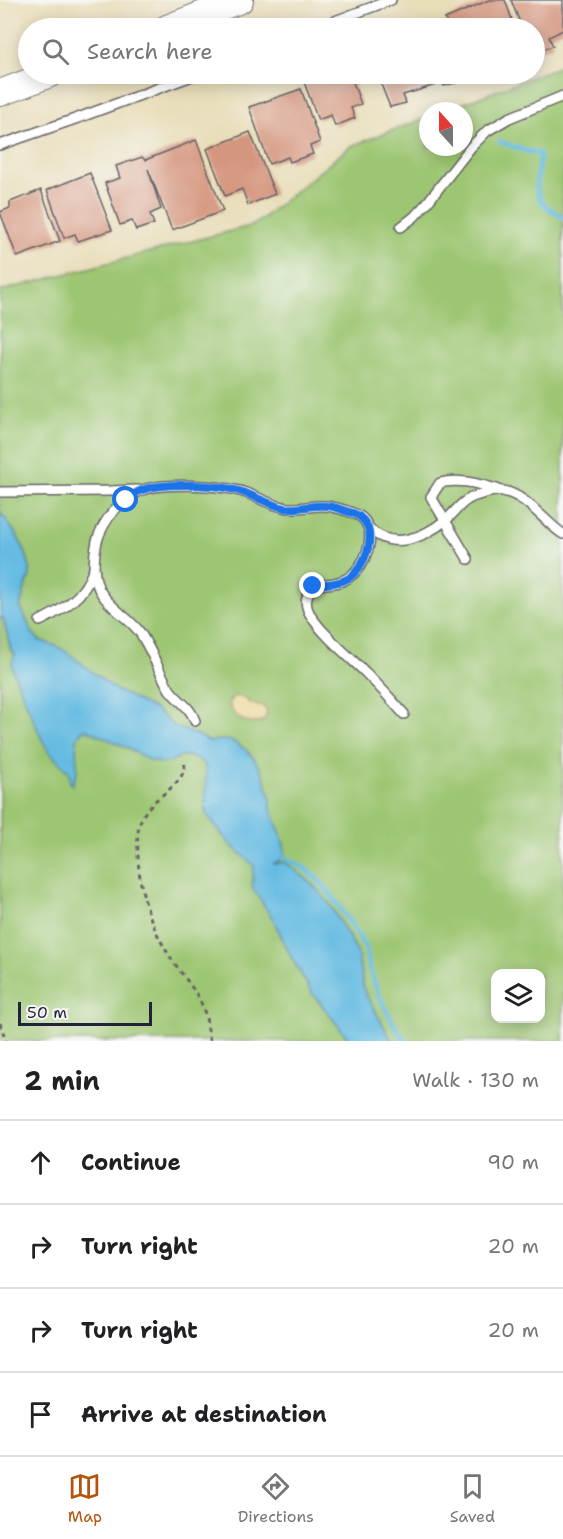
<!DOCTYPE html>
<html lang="en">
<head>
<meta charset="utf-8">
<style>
	:root { --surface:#fff; --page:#f2f2f2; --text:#202124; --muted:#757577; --line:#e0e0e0; --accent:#b45309 }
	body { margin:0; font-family:"Shantell Sans",sans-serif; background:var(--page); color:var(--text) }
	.controls { position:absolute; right:18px; bottom:18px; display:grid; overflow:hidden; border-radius:12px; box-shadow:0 3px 15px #0003 }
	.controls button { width:54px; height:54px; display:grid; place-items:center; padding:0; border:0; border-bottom:2px solid var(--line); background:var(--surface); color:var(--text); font:30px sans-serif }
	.compass { position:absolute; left:419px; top:102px; width:54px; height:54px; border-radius:50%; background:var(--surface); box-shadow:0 3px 15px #0003; rotate:339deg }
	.scale { position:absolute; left:18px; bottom:15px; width:134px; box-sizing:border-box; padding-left:6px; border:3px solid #22223b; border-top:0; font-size:16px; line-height:21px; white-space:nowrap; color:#22223b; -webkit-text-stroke:4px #f6f6f2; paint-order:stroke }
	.stop { position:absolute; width:18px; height:18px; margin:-14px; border:4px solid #1a73e8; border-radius:50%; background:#fff }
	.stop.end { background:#1a73e8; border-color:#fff; box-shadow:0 2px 6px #0008 }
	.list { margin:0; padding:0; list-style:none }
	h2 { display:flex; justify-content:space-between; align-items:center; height:78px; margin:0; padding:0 24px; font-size:26px }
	h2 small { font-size:20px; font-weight:400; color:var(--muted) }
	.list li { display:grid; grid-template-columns:39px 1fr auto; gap:18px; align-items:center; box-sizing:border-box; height:84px; padding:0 24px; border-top:2px solid var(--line) }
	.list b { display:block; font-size:22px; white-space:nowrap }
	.list em { font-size:20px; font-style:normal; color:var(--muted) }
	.icon { flex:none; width:33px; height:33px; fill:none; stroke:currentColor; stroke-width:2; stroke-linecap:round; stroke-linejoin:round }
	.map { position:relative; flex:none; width:563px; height:1041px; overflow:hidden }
	.search { position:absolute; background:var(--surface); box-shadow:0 3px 15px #0003; left:18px; right:18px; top:18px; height:66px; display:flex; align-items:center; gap:15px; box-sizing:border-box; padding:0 21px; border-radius:33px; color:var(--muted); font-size:22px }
	.sheet { height:414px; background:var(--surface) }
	nav { display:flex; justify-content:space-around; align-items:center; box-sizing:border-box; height:84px; border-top:2px solid var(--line); background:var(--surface); font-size:16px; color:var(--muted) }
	nav a { display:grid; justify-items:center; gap:3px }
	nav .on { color:var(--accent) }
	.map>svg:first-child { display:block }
</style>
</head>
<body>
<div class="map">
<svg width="563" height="1041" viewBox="0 0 563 1041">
	<rect width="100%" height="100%" fill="#f6f6f2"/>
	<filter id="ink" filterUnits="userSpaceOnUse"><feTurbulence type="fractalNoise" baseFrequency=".0167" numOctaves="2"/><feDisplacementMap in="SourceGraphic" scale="12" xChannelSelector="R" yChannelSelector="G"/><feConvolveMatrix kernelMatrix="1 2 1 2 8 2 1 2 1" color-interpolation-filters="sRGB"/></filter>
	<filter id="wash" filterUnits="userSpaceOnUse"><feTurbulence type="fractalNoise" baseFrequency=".008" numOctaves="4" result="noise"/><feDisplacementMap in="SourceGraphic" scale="24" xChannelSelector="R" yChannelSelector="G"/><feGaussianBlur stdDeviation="1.35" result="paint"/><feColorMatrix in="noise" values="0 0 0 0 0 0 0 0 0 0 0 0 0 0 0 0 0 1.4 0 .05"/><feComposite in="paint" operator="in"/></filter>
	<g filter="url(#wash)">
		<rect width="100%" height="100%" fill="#e9deba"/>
		<path fill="#9dc672" stroke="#607456" stroke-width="1.5" fill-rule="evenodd" d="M563,65V1041H0V291L254,225L351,146L428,117V147H464V111H443ZM496,974H540V1018H496Z"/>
		<path fill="#eeda9e" stroke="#887e6c" stroke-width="1.5" d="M234,696L245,698L250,704C259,704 264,704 267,713L264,720C250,728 231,718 229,701Z"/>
		<path fill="#65bbe2" stroke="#446e8e" stroke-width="1.5" d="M0,512C12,527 35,559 29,579C28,582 26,585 25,588C23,594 23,600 20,606L32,632L39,640L56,646L68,653L116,690L154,709L176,727L202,737L210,742C236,732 257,757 265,780C267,786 271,796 271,802C271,810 269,804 272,811C275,822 288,845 284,856C282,860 277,862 273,864L285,862L309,881L329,903L357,951L364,991L392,1041H350L312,993L291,957L273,919L252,887L254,866L229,843L210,819L205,811L206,773L205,766L201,761L188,756H181L170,762L160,763L148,760L128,748L85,729C71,737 78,758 77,771C76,776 74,780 72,785L70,783L69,772L50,753L42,740L13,671L12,663L15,654L11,651L3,618L0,619Z"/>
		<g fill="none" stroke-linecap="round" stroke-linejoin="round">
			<g stroke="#65bbe2" stroke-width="5">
				<path d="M500,142L526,151L540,154C539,168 533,186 540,199C544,207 556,213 563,217"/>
				<path d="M283,857L303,867L319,881L332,896L352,925L366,949L369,968L379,996L397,1030L406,1041"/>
			</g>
		</g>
		<g id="blocks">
			<g fill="#d5967f">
				<path d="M489,0H505L515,28H449L445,19Z"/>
				<path d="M511,0H563V30L549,37L553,46L534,52V28H522Z"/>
				<path d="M301,74H331V75L336,74H350L361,104L351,108L355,118L335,126L331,115L318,120Z"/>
				<path d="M377,74H456L459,82L444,86L442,83L403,95L406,103L390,107Z"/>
				<path d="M301,89L320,142L310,146L313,154L290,162L288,157L269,164L249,107Z"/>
				<path d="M250,132L275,194L248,205L242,189L225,196L207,149Z"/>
				<path d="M196,140L223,211L172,230L148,169L161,209L150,214L154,224L136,230L132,221L120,225L105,183L120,178L116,166L142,157L145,160Z"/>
				<path d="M90,173L112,230L78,241L75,234L64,238L47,190Z"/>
				<path d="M41,190L60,241L17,257L0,212L10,208V202Z"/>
			</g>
		</g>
	</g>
	<g filter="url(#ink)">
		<use href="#blocks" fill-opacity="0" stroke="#686467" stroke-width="1.5"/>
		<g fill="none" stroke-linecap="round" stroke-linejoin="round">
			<g stroke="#686467" stroke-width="12">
				<g id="lane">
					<path d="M316,28L391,0"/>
					<path d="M0,145L78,118L197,74"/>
					<path d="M401,227L414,217L427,203L471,147L487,131L509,118L563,96"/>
					<path d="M0,492L110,491L138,490"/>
					<path d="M368,527C391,552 424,538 447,519C454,513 459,505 467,500C474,495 495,490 503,491C528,496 544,522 563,534"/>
					<path d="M468,559L431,497L440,483C459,478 478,484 497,489"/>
					<path d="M40,621C64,609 84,597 93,571"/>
					<path d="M195,721C191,707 178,701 170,690C158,671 151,647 138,630C127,617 111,608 102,594C92,580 93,558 97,541C103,521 120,499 140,491C162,482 217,485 240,491C255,495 267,504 283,507C299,511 316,503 332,507C341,509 355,512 362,518C379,534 365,567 348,578C338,585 325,583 313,586C308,592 305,599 307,607C312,626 351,658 366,673C379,686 392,700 404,714"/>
				</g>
			</g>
			<g stroke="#686467" stroke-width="28">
				<g id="secondary">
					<path d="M167,28L240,0"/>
					<path d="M0,93L50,74"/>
				</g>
			</g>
			<g stroke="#686467" stroke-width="3" stroke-dasharray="4.5 4.5" stroke-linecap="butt">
				<path d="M185,764C184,768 183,773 181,777C169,794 149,800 141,820C136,832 138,845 138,857C140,900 154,936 180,971C187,981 195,990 200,1001C207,1014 207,1027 210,1041"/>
				<path d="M0,1023L6,1041"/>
			</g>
			<use href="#lane" stroke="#fff" stroke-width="9"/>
			<use href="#secondary" stroke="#fff" stroke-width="26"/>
		</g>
	</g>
	<g fill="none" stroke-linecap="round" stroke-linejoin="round" filter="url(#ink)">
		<path stroke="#1a73e8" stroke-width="8" d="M126,500C131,496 136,492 142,490C164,482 219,484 242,492C257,497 270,505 285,508C299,510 313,504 327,506C334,506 342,510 349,512C353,513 358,515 361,518C379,533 365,567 349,578C338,585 325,583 313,586"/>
	</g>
</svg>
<div class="controls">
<button><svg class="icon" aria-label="layers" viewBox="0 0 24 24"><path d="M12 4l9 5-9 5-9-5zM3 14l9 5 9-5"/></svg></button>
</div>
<svg class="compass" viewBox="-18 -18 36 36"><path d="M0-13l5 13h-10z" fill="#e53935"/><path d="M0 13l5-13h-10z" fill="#757577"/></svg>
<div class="scale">50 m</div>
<div class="stop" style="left:126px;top:500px"></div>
<div class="stop end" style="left:313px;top:586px"></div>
<div class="search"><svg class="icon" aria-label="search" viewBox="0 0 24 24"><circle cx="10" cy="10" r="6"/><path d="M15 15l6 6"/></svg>Search here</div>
</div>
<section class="sheet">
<h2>2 min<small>Walk · 130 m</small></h2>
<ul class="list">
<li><svg class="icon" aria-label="ahead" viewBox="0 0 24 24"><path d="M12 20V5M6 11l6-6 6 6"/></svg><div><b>Continue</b></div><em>90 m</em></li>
<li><svg class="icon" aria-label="right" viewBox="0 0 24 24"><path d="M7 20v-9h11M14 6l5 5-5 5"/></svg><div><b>Turn right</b></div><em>20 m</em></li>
<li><svg class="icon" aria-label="right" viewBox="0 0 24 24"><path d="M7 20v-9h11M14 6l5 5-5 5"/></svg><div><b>Turn right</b></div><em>20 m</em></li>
<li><svg class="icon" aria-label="arrive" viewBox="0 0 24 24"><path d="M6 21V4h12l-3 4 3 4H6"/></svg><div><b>Arrive at destination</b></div></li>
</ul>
</section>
<nav>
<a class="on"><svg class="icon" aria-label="map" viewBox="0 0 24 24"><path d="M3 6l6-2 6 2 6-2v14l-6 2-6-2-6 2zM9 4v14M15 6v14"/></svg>Map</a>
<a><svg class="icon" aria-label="directions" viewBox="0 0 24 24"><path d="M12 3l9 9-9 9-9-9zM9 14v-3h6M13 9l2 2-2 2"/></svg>Directions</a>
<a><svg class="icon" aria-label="saved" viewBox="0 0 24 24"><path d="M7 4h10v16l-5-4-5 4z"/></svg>Saved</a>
</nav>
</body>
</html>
